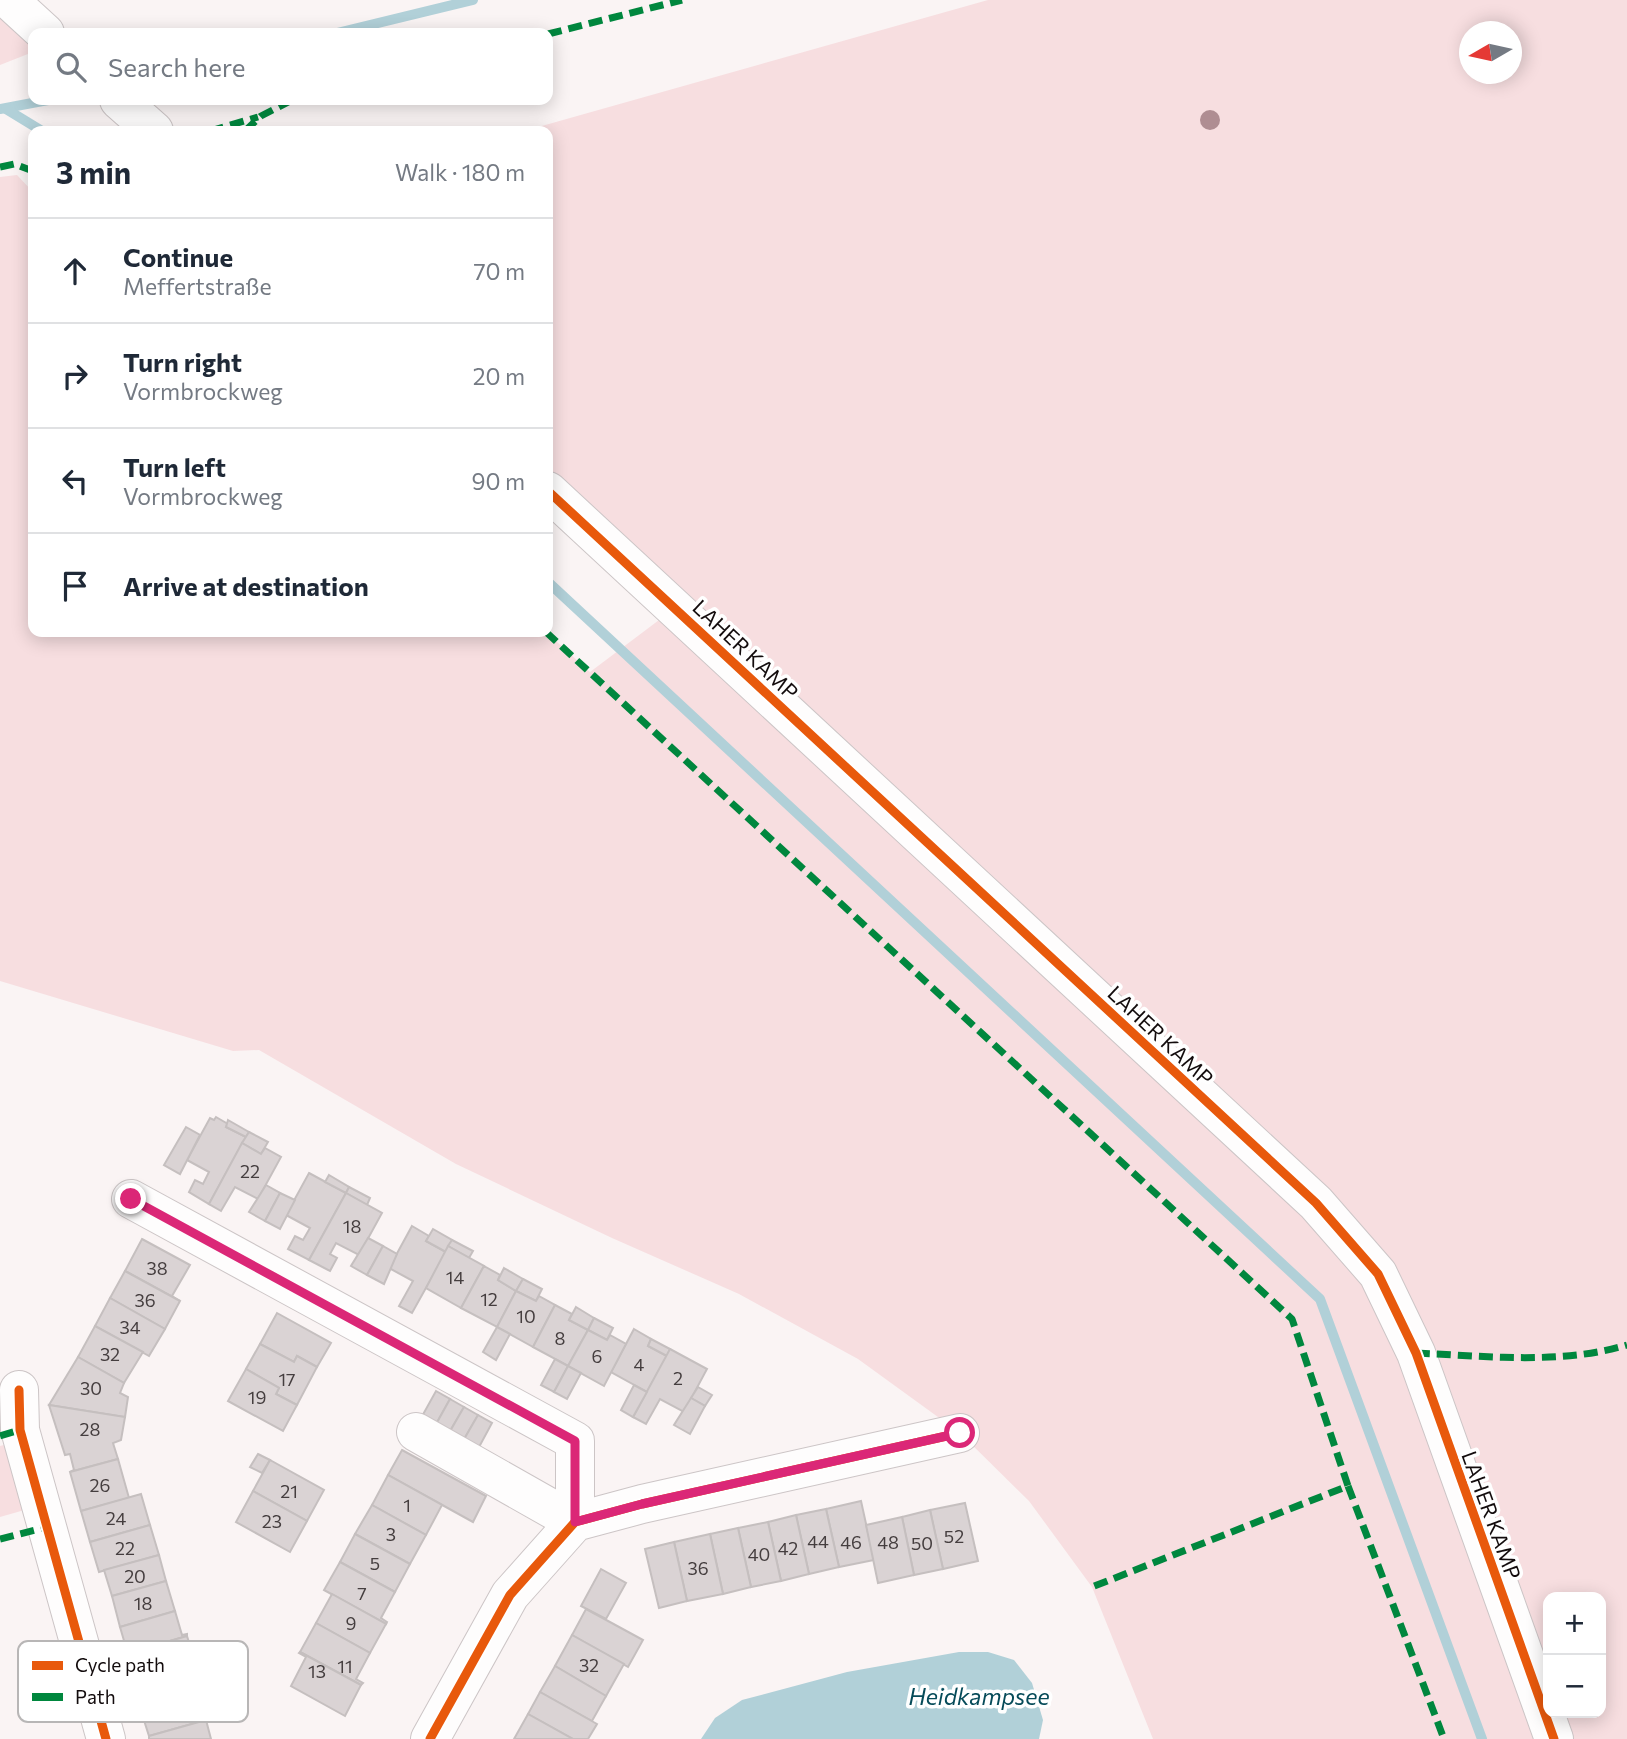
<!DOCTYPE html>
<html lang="en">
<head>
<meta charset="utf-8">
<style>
	:root { --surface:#fff; --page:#f6f6f7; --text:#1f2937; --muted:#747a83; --line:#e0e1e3 }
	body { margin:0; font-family:Commissioner,sans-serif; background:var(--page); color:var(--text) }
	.controls { position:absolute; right:21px; bottom:21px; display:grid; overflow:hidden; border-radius:14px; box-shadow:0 4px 18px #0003 }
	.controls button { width:63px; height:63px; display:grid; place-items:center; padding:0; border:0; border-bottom:2px solid var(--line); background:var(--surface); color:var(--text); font:35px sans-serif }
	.compass { position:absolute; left:1459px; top:21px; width:63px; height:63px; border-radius:50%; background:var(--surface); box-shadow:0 4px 18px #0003; rotate:261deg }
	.stop { position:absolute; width:21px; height:21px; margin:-16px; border:5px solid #db2777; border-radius:50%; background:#fff }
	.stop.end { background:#db2777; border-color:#fff; box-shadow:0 2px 7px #0008 }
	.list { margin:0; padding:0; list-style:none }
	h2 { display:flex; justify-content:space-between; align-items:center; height:91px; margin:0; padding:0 28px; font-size:30px }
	h2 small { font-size:23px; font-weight:400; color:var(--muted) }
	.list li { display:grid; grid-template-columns:46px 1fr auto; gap:21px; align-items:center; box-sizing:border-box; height:105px; padding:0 28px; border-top:2px solid var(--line) }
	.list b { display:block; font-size:26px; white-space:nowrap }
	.list p { margin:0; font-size:23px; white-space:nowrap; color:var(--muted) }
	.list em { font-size:23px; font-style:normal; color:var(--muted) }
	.icon { flex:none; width:38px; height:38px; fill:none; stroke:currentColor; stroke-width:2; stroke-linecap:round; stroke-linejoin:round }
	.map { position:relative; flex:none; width:1627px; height:1739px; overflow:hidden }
	.search { position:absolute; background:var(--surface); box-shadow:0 4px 18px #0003; left:28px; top:28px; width:525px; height:77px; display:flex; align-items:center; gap:18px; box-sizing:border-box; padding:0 24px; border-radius:14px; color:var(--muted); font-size:26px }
	.panel { position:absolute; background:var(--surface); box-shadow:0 4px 18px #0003; left:28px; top:126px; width:525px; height:511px; border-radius:14px }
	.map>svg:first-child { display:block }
</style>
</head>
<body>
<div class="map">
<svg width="1627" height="1739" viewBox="0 0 1627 1739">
	<rect width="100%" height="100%" fill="#faf4f4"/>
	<g fill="#f7dee0" fill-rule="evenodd">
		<path d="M988,0H1627V1739H1153L1092,1587L1029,1501L960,1433L858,1359L739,1294L612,1238L456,1164L259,1050L233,1051L0,981V177L17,175L33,192V632H546L590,672L675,608L548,491V131H524ZM1470,32H1512V74H1470ZM1548,1597H1601V1713H1548Z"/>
		<path d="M0,8L33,38V52L0,65Z"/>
		<path d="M11,1443L28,1509L0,1517V1446Z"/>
	</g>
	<path fill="#b1d0d8" d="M959,1652H988L1014,1660L1032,1683L1043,1720L1039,1739H701L715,1718L742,1700L847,1672Z"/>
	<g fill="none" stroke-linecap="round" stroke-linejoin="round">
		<g stroke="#b1d0d8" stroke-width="10">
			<path d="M337,33L473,0"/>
			<path d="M0,109L48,100"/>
			<path d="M6,109L42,131"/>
			<path d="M548,582L1320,1299L1482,1739"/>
		</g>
	</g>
	<g fill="#dad3d4" stroke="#c5bfbf" stroke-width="2">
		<path d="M216,1117L228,1124L226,1127L246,1137L209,1204L189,1192L195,1180L203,1184L209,1172L187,1160L210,1118L214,1120Z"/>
		<path d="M228,1120L249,1132L246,1137L226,1127Z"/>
		<path d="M186,1127L200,1135L180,1174L164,1165Z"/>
		<path d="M249,1132L268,1142L261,1154L242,1143Z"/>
		<path d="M242,1143L261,1154L265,1148L281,1157L258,1199L235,1187L221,1211L209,1204Z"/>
		<path d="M309,1173L346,1193L309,1260L288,1249L295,1236L303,1240L310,1228L286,1215Z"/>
		<path d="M329,1175L349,1187L346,1193L325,1182Z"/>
		<path d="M266,1185L280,1193L265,1221L249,1212Z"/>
		<path d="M349,1187L370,1198L367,1205L346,1193Z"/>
		<path d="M280,1193L295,1200L280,1229L265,1221Z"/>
		<path d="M346,1193L382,1213L359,1255L336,1243L330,1254L337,1258L330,1271L309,1260Z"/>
		<path d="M412,1226L429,1236L426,1241L446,1252L412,1313L399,1306L413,1281L389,1268Z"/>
		<path d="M433,1229L452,1240L446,1252L426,1241Z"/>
		<path d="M368,1238L383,1246L367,1275L351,1266Z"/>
		<path d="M142,1239L190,1265L172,1296L180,1301L125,1271Z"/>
		<path d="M452,1240L473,1251L469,1258L448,1246Z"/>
		<path d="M383,1246L397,1254L384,1284L367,1275Z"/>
		<path d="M448,1246L484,1266L461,1308L426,1288Z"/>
		<path d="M484,1266L500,1275L498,1280L516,1291L497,1327L461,1308Z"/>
		<path d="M504,1268L523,1279L516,1291L498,1280Z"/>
		<path d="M125,1271L180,1301L165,1329L110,1298Z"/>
		<path d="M523,1279L542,1289L536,1301L516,1291Z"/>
		<path d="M516,1291L536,1301L539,1296L555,1305L533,1347L497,1327Z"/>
		<path d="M110,1298L165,1329L149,1356L95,1326Z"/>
		<path d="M555,1305L572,1314L569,1320L588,1330L568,1366L533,1347Z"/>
		<path d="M576,1307L594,1318L588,1330L569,1320Z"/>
		<path d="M277,1313L331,1343L317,1367L297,1356L294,1362L260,1344Z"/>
		<path d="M594,1318L613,1328L607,1340L588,1330Z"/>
		<path d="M95,1326L143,1352L124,1383L78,1357Z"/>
		<path d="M497,1327L510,1334L496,1360L483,1352Z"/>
		<path d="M634,1329L651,1339L648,1346L667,1356L647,1392L611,1372Z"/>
		<path d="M588,1330L607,1340L610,1335L626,1344L604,1386L568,1366Z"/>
		<path d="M651,1339L670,1349L667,1356L648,1346Z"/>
		<path d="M260,1344L294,1362L297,1356L317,1367L297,1405L276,1394L279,1388L246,1369Z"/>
		<path d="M670,1349L707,1369L684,1412L660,1399L646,1424L633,1417Z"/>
		<path d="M78,1357L124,1383L120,1393L128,1397L125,1417L49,1405Z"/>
		<path d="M555,1359L568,1366L554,1392L541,1385Z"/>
		<path d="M568,1366L581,1373L567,1399L554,1392Z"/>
		<path d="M246,1369L279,1388L276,1394L297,1405L283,1431L228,1401Z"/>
		<path d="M634,1385L647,1392L633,1417L621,1410Z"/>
		<path d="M698,1387L712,1395L705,1406L691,1398Z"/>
		<path d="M436,1391L450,1399L435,1426L421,1418Z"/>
		<path d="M691,1398L705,1406L690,1434L674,1425Z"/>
		<path d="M450,1399L464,1407L449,1433L435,1426Z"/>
		<path d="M49,1405L125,1417L121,1440L113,1443L118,1459L70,1472L74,1470L70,1454L65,1455Z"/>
		<path d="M464,1407L478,1415L463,1441L449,1433Z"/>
		<path d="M478,1415L492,1423L478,1449L463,1441Z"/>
		<path d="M402,1450L486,1496L473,1522L388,1475Z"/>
		<path d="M258,1454L270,1460L262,1473L250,1467Z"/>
		<path d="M118,1459L129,1498L81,1511L70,1472Z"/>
		<path d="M270,1460L324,1490L307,1521L253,1491Z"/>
		<path d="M388,1475L442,1505L426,1535L372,1505Z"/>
		<path d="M253,1491L307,1521L290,1552L236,1522Z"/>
		<path d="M141,1494L150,1525L90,1542L81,1511Z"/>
		<path d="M861,1501L874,1560L839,1567L826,1509Z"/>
		<path d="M965,1503L978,1561L943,1569L930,1510Z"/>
		<path d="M372,1505L426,1535L410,1564L355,1534Z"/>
		<path d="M826,1509L839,1567L809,1574L796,1515Z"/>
		<path d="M930,1510L943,1569L914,1575L902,1517Z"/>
		<path d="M796,1515L809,1574L781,1581L768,1522Z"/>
		<path d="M902,1517L914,1575L878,1583L866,1525Z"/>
		<path d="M768,1522L781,1581L751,1587L738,1528Z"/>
		<path d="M150,1525L159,1555L99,1572L90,1542Z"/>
		<path d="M738,1528L751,1587L723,1594L710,1534Z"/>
		<path d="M355,1534L410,1564L395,1592L340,1562Z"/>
		<path d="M710,1534L723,1594L687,1601L674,1542Z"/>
		<path d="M674,1542L687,1601L659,1608L645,1549Z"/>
		<path d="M159,1555L166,1581L112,1596L104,1570Z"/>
		<path d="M340,1562L395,1592L381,1618L387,1622L386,1624L324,1590Z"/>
		<path d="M601,1569L626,1583L606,1619L581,1606Z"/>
		<path d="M166,1581L175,1611L120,1627L112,1596Z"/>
		<path d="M332,1594L386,1624L370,1653L316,1623Z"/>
		<path d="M586,1609L643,1640L628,1667L572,1635Z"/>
		<path d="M175,1611L182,1635L187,1634V1636L125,1654L127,1651L120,1627Z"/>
		<path d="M316,1623L370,1653L356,1679L363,1683L361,1685L300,1652Z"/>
		<path d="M572,1635L624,1664L606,1696L555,1666Z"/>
		<path d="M187,1636L195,1662L132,1680L125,1654Z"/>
		<path d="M300,1652L361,1685L345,1716L291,1686L306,1657L299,1653Z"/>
		<path d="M555,1666L606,1696L592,1721L540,1692Z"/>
		<path d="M540,1692L597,1724L588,1739H573L528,1714Z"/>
		<path d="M201,1694L197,1696L203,1720H206L149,1736L141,1711Z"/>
		<path d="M528,1714L573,1739H514Z"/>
		<path d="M206,1720L211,1739H149V1736Z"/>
	</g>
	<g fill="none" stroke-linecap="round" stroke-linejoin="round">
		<g stroke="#ccc5c6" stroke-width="40">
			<g id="minor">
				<path d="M9,0L45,33"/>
				<path d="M119,100L154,131"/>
				<path d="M548,491L1316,1203L1378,1274L1416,1353L1554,1739"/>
				<path d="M131,1199L575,1441V1522L416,1432"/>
				<path d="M19,1390L20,1430L106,1739"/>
				<path d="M430,1739L510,1595L575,1522L642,1504L960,1433"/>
			</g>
		</g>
		<use href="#minor" stroke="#fefdfd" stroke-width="38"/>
		<g stroke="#00873e" stroke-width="7" stroke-dasharray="14 7" stroke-linecap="butt">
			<path d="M548,34L682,0"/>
			<path d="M210,131L258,117"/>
			<path d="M245,131L261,116L292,100"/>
			<path d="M0,167L14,164L33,171"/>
			<path d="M546,632L1292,1319L1348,1486L1092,1587"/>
			<path d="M1416,1353C1485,1356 1560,1365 1627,1345"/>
			<path d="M0,1436L20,1430"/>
			<path d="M1348,1486L1444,1739"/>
			<path d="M0,1539L47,1527"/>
		</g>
		<g stroke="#fff" stroke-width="13">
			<g id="cycleway">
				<path d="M548,491L1316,1203L1378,1274L1416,1353L1554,1739"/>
				<path d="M19,1390L20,1430L106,1739"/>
				<path d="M430,1739L510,1595L575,1522L642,1504L960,1433"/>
			</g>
		</g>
		<use href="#cycleway" stroke="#e8590c" stroke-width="9"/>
	</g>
	<circle fill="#af8d92" cx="1210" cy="120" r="10"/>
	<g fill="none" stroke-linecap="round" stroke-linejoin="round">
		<path stroke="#db2777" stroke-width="9" d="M131,1199L575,1441V1522L642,1504L960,1433"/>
	</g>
	<g text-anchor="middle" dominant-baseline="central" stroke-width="7" stroke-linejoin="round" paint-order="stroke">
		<g font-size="18" fill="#453e3f">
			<text x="250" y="1171">22</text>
			<text x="352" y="1226">18</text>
			<text x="157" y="1268">38</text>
			<text x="455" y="1277">14</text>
			<text x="489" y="1299">12</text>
			<text x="145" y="1300">36</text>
			<text x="526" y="1316">10</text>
			<text x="130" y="1327">34</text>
			<text x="560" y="1338">8</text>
			<text x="110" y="1354">32</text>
			<text x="597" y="1356">6</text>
			<text x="639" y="1364">4</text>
			<text x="678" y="1378">2</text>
			<text x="287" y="1379">17</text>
			<text x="91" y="1388">30</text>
			<text x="257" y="1397">19</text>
			<text x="90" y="1429">28</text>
			<text x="100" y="1485">26</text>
			<text x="289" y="1491">21</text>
			<text x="407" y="1505">1</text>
			<text x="116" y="1518">24</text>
			<text x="272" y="1521">23</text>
			<text x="391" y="1534">3</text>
			<text x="954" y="1536">52</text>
			<text x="818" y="1541">44</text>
			<text x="851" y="1542">46</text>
			<text x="888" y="1542">48</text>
			<text x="922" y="1543">50</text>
			<text x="125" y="1548">22</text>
			<text x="788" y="1548">42</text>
			<text x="759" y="1554">40</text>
			<text x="375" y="1563">5</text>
			<text x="698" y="1568">36</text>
			<text x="135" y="1576">20</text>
			<text x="362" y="1593">7</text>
			<text x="143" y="1603">18</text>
			<text x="351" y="1623">9</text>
			<text x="589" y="1665">32</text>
			<text x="345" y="1666">11</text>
			<text x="317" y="1671">13</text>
		</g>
		<g font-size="21" fill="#130c0d" stroke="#fff">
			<text transform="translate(746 649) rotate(43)">LAHER KAMP</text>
			<text transform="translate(1161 1035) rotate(43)">LAHER KAMP</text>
			<text transform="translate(1492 1515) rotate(70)">LAHER KAMP</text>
		</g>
		<g font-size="23" font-style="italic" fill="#064b59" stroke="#fff">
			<text x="979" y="1696">Heidkampsee</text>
		</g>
	</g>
	<rect x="18" y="1641" width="230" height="81" rx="10" fill="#fff" stroke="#b8b6b6" stroke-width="2"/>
	<rect x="32" y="1661" width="31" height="9" fill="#e8590c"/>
	<rect x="32" y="1693" width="31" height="8" fill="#00873e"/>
	<g font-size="19" fill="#130c0d">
		<text x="75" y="1672">Cycle path</text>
		<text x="75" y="1704">Path</text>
	</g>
</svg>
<div class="controls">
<button>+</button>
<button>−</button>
</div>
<svg class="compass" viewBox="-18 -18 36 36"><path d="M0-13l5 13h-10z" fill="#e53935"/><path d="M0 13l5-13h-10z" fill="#747a83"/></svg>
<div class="stop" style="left:960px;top:1433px"></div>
<div class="stop end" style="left:131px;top:1199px"></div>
<div class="search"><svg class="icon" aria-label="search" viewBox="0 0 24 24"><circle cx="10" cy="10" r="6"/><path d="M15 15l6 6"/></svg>Search here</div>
<section class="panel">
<h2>3 min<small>Walk · 180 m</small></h2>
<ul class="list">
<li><svg class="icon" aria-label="ahead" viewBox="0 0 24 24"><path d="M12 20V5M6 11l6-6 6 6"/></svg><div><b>Continue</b><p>Meffertstraße</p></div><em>70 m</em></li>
<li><svg class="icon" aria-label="right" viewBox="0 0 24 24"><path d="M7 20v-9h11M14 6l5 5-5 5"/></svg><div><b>Turn right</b><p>Vormbrockweg</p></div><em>20 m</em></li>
<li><svg class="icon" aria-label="left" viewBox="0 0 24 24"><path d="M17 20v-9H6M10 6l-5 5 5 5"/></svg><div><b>Turn left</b><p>Vormbrockweg</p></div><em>90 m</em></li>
<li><svg class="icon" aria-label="arrive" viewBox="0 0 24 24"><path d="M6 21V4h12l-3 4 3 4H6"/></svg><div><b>Arrive at destination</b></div></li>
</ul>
</section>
</div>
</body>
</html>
